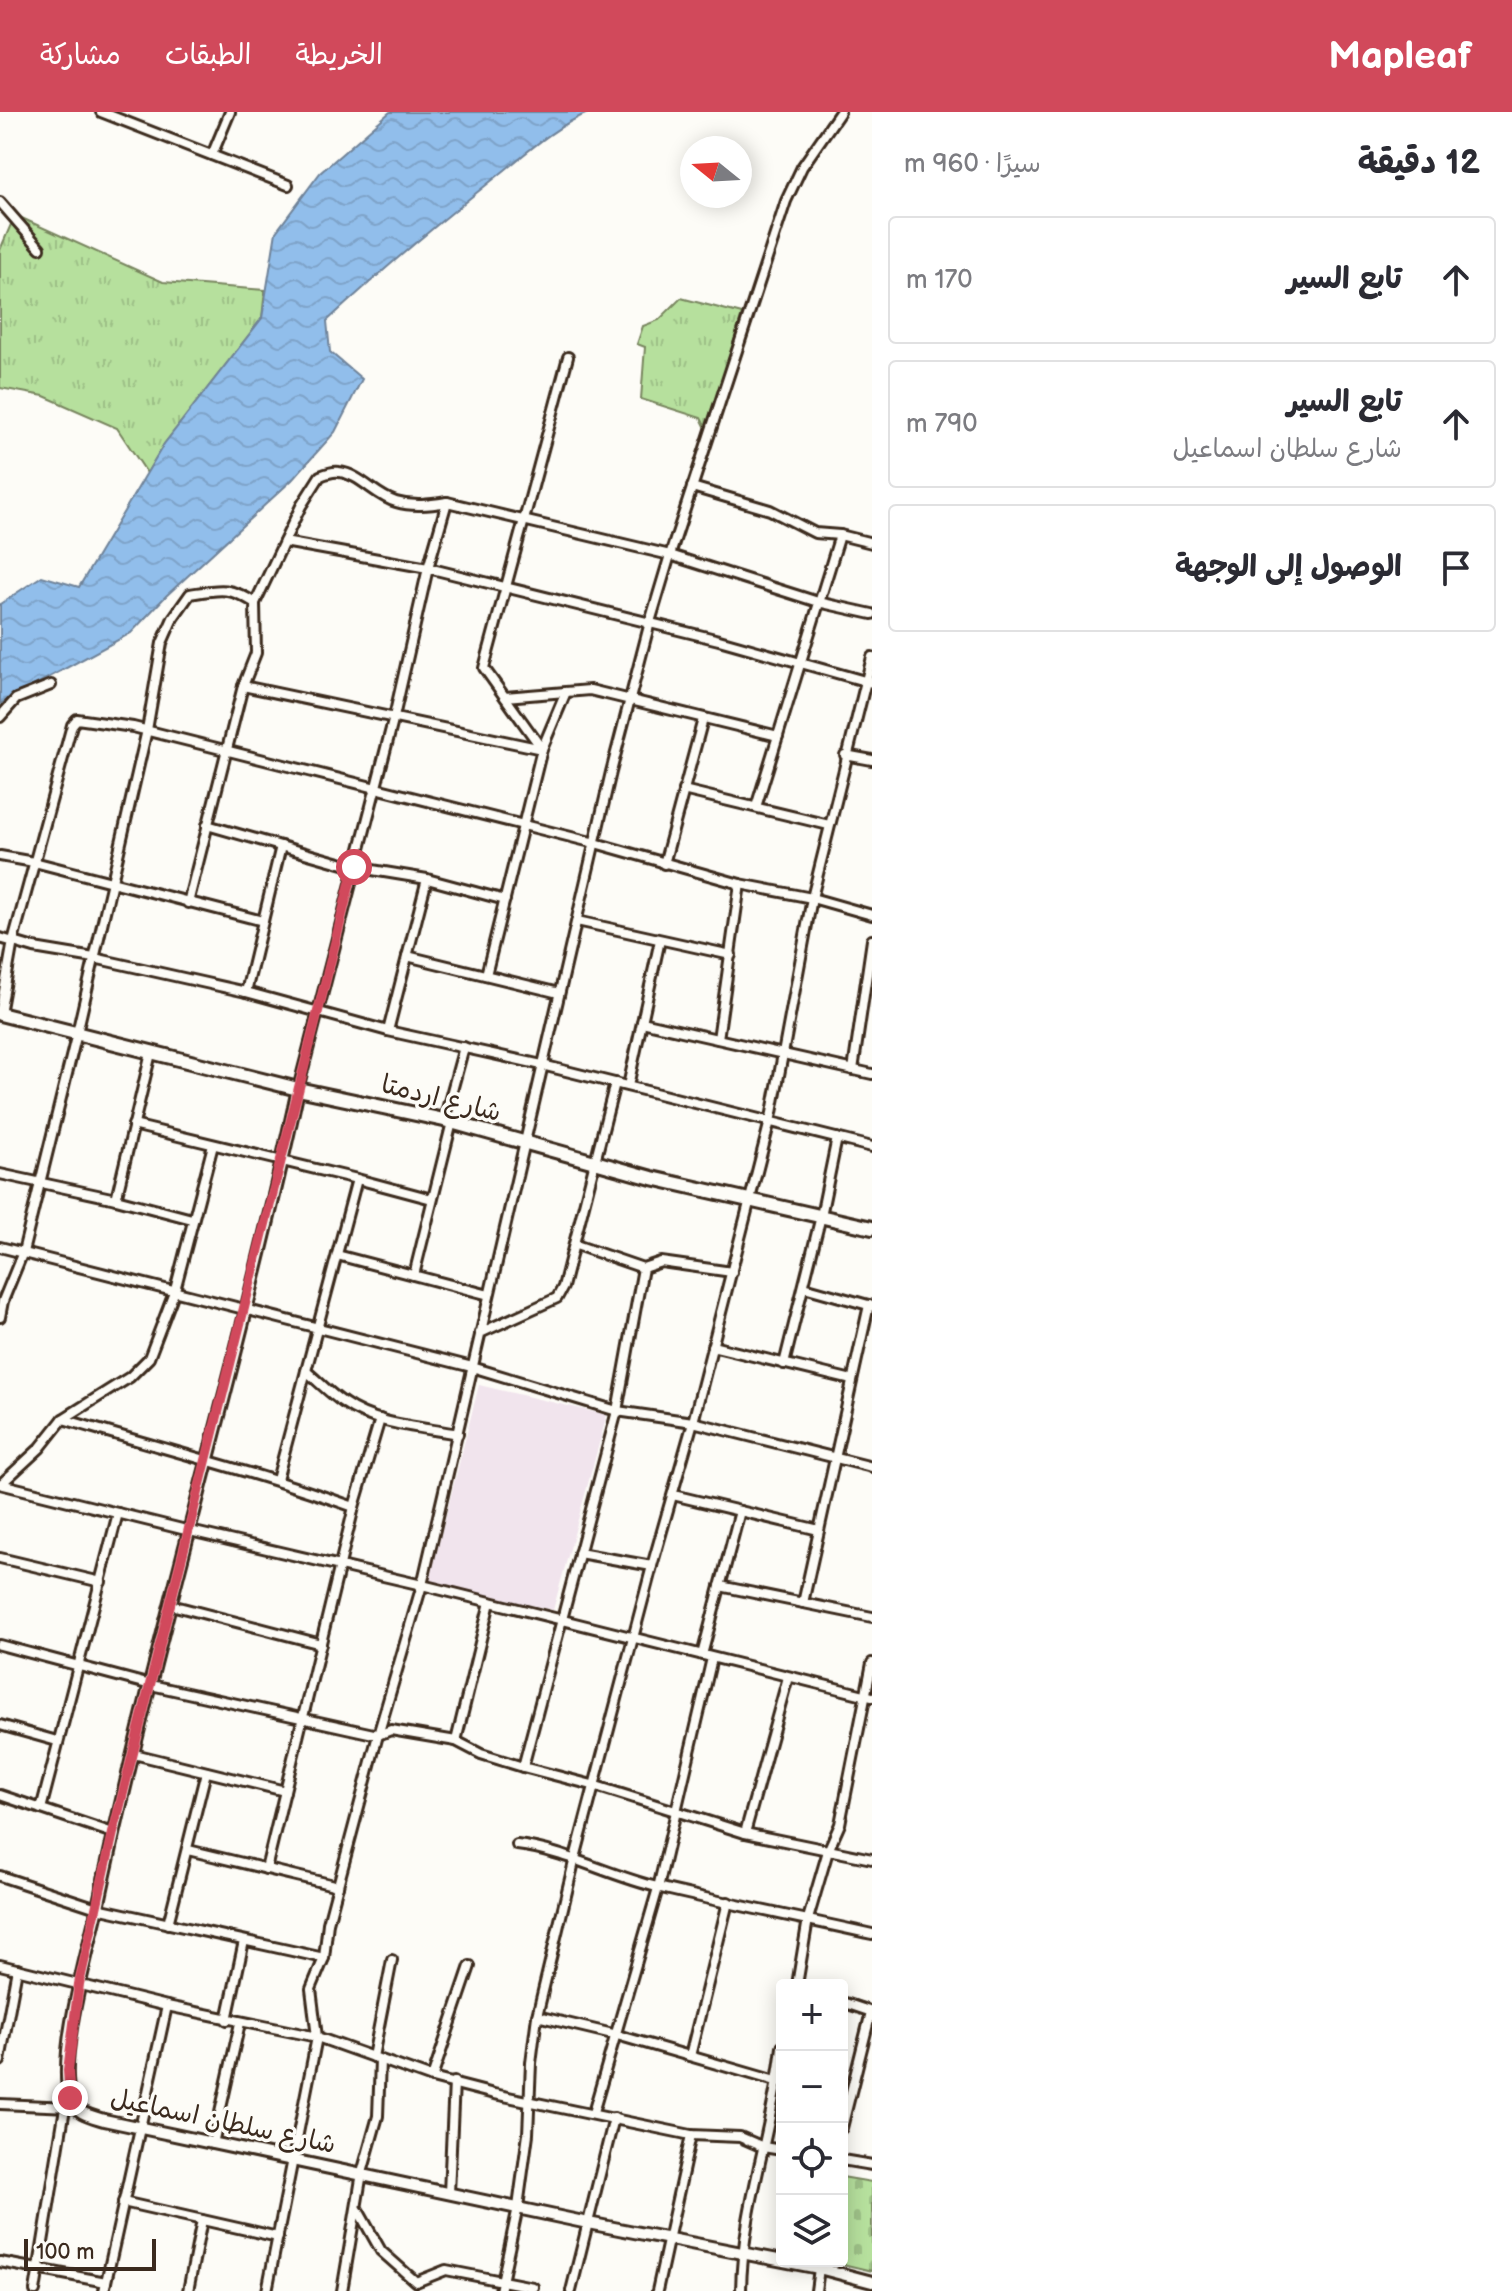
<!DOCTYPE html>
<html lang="ar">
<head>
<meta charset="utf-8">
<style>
	:root { --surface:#fff; --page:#f2f2f3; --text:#2b2b33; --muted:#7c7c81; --line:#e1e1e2; --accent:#d1495b }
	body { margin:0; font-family:"Balsamiq Sans","Playpen Sans Arabic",sans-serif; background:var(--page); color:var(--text); direction:rtl }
	.controls { position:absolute; right:24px; bottom:24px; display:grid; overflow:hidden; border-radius:8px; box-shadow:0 4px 20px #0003 }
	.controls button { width:72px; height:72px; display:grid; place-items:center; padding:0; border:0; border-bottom:2px solid var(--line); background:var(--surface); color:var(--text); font:40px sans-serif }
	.compass { position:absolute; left:680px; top:24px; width:72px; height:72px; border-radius:50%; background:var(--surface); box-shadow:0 4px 20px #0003; rotate:288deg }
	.scale { position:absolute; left:24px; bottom:20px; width:132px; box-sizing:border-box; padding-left:8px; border:4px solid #3b2a1e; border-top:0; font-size:22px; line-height:28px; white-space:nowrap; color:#3b2a1e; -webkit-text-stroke:6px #fdfcf7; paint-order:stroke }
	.stop { position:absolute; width:24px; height:24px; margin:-18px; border:6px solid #d1495b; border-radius:50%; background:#fff }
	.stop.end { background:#d1495b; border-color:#fff; box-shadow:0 2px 8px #0008 }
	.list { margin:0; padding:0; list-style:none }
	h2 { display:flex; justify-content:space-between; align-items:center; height:104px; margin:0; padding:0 32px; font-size:34px }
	h2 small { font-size:26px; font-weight:400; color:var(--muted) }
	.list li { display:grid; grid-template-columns:52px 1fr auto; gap:24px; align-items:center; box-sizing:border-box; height:128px; margin:0 16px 16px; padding:0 16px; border:2px solid var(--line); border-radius:8px }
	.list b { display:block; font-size:30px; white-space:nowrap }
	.list p { margin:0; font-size:26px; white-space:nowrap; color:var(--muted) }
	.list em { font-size:26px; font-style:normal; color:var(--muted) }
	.icon { flex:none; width:44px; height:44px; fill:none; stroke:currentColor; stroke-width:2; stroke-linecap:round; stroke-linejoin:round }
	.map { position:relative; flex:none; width:872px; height:2179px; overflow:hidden; direction:ltr }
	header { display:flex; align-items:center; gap:48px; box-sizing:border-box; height:112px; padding:0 40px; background:var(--accent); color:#fff }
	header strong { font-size:38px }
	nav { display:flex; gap:44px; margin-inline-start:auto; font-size:28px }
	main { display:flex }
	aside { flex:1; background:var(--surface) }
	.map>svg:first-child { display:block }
</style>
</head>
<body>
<header>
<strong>Mapleaf</strong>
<nav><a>الخريطة</a><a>الطبقات</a><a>مشاركة</a></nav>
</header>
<main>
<aside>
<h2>12 دقيقة<small>سيرًا · 960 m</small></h2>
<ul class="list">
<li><svg class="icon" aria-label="ahead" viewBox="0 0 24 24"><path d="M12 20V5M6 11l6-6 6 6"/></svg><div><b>تابع السير</b></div><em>170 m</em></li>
<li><svg class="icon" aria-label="ahead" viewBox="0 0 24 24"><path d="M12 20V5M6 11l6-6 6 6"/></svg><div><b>تابع السير</b><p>شارع سلطان اسماعيل</p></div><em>790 m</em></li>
<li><svg class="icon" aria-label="arrive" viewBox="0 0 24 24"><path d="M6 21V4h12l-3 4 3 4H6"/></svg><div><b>الوصول إلى الوجهة</b></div></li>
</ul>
</aside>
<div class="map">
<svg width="872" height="2179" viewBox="0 0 872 2179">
	<defs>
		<pattern id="grass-tufts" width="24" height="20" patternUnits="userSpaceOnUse" patternTransform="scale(2)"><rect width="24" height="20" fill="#b6e09d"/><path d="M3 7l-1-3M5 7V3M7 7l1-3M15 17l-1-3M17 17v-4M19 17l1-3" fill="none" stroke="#9dc087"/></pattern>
		<pattern id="cemetery-stones" width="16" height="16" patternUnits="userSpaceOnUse" patternTransform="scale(2)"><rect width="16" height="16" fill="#b6e09d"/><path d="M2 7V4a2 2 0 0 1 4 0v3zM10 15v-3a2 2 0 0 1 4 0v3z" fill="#9dc087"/></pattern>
		<pattern id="water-waves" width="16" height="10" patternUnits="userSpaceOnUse" patternTransform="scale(2)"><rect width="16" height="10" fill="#91beeb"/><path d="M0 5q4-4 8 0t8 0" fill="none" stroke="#7ea3c9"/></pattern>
	</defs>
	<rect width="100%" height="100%" fill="#fdfcf7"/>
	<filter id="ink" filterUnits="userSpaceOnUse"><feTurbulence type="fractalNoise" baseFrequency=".0125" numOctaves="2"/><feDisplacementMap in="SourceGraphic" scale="16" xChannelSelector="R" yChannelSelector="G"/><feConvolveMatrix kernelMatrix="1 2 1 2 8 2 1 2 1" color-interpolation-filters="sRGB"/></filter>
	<g filter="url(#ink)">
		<path fill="#f1e4ed" d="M479,1273L607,1303L553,1498L429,1470Z"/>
		<g fill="url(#grass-tufts)" stroke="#78855e" stroke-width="2">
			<path d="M15,103L163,170L265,178L262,206L164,332L147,361L117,316L44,284L0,276V138Z"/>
			<path d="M681,186L742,202L707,318L701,306L641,287L645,235L637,232L643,214L659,208Z"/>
		</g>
		<path fill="url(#cemetery-stones)" stroke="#78855e" stroke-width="2" d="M842,2065L872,2070V2159L830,2149H842Z"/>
		<path fill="url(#water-waves)" stroke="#6f8399" stroke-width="2" d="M390,0H590C555,14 524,43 495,66C437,112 381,159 327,209L330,240L362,267L335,320L292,368L166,484L131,521L0,592V492L42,464L79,475L164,332L262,206L276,120L320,61Z"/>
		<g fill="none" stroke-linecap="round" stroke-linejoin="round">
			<g stroke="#3b2a1e" stroke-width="14">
				<g id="minor">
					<path d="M101,0L288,73"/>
					<path d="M212,43L230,0"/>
					<path d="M0,90L40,136"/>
					<path d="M692,375L770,398L815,421L840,423L872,431"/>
					<path d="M284,430L428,456L719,528L872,571"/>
					<path d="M255,491L301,394L320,364C325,362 333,359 339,360C360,362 375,384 396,390C413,395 429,393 447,390L670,443L818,490L872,502"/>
					<path d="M243,574L542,637L566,580"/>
					<path d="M505,585L590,578L778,624"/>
					<path d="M0,605L16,587L51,573"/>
					<path d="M845,643L872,648"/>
					<path d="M683,678L829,713"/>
					<path d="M756,695L840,423"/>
					<path d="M207,713L354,755L427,767L505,788"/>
					<path d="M0,744L34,750L263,809"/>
					<path d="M664,752L703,607"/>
					<path d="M577,809L731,843"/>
					<path d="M0,826L34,836L94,846L246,880L388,919L542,953L872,1035"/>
					<path d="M407,844L559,881"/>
					<path d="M486,863L542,637L484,556L568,245"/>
					<path d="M246,880L281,734"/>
					<path d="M0,902L13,829L72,613L77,607L133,615L595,731L740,772L812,786L872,803"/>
					<path d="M642,910L872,962"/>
					<path d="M388,919L427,767"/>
					<path d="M718,927L740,772"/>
					<path d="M853,958L872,828"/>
					<path d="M628,974L660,828"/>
					<path d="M298,977L394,605L428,456L447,390"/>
					<path d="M444,1008L464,935"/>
					<path d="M133,1013L357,1067L432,1087"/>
					<path d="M0,1062L116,1087L192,1107"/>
					<path d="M116,1087L151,941"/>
					<path d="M576,1133L643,1156L661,1150L732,1160"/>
					<path d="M0,1135L472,1255L617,1299L693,1310L872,1355"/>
					<path d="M337,1143L489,1183"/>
					<path d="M414,1163L452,1010"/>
					<path d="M804,1175L872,1194"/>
					<path d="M0,1205L3,1189L23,1140L77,921L147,618L162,531L173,506L190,482C220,477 229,474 255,491L256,541L243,574L188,791"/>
					<path d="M480,1221L557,1186L563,1175L615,971"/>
					<path d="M712,1234L852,1268"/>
					<path d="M784,1252L821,1104L837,1026"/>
					<path d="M306,1259C318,1269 330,1282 344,1291C375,1313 421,1315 458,1322"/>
					<path d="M63,1307C160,1336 259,1361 354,1395"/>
					<path d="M277,1368L357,1067"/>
					<path d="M0,1372L190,1419L422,1473L872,1585"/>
					<path d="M1,1372L40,1336L63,1307L130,1265L149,1246L175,1178L213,1033"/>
					<path d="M673,1383L819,1418"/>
					<path d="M579,1441L652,1454"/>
					<path d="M0,1446L101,1470"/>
					<path d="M720,1474L872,1505"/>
					<path d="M803,1491L869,1193"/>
					<path d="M171,1493L321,1532"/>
					<path d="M0,1533L151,1573L378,1623L391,1618L456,1629L481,1642L523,1655L596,1674L745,1721L872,1747"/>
					<path d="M702,1543L740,1399"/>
					<path d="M0,1613L57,1629"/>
					<path d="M456,1629L490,1490"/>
					<path d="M134,1642L285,1679"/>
					<path d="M523,1655L617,1299L643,1156"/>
					<path d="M0,1683L113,1721"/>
					<path d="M41,1697L118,1401"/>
					<path d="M745,1721L788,1565"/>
					<path d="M517,1733C563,1738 610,1764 657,1775C728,1792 801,1806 872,1822"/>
					<path d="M188,1738L338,1774"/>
					<path d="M266,1757L354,1395L380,1307"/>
					<path d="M0,1764L97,1796L324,1846"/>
					<path d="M168,1812L206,1660"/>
					<path d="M0,1853L167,1894L317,1925L432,1966L494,1982L691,2023L740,2025L763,2035L782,2038"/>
					<path d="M797,1873L808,1807L828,1739L840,1712L872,1551"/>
					<path d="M842,1890L872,1900"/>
					<path d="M537,1904L617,1923L779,1970"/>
					<path d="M227,1908L244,1829"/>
					<path d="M690,1944L728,1790"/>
					<path d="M373,1945L392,1848"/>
					<path d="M0,1949L17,1857"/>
					<path d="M432,1966L470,1854"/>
					<path d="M0,1992L70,1995"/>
					<path d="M593,2001L658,1776L712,1546"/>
					<path d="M842,2016L871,1900"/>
					<path d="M213,2032L240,1911"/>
					<path d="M842,2048L872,2053"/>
					<path d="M449,2081L454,1970"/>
					<path d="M123,2090L278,2125"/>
					<path d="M358,2098L381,2139L416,2170L446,2158L533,2175"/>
					<path d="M0,2150L106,2170"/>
					<path d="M35,2179L65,1996"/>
					<path d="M104,2179L167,1894"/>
					<path d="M188,2179L202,2108"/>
					<path d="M267,2179L317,1925L311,1877L324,1846L328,1811L378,1623L422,1473L611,660L650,510L670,443L786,89L802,55L840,0"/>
					<path d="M342,2179L362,2061L378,2004L380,1948"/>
					<path d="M500,2179L518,2095L528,2022L531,1951L537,1904L574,1750L652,1454L693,1310L772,1001L812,786L872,545"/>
					<path d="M571,2179L614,2006"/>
					<path d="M657,2179L691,2023"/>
					<path d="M741,2179C742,2096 773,2017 782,1935"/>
					<path d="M816,2179L819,2156"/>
				</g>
			</g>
			<g stroke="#3b2a1e" stroke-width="16">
				<path id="tertiary" d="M298,977C239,1252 156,1521 98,1795C88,1840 57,1944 70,1986C75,2001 91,2004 104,2008L588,2111L819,2156L872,2170"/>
			</g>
			<g stroke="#3b2a1e" stroke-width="18">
				<path id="secondary" d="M0,902L298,977L444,1008L652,1066L872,1116"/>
			</g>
			<use href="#minor" stroke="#fdfcf7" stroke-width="8"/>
			<use href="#tertiary" stroke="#fdfcf7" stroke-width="10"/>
			<use href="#secondary" stroke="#fdfcf7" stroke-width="12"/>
		</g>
	</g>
	<g fill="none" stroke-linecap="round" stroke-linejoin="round" filter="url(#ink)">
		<path stroke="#d1495b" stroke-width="10" d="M70,1986L68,1959L79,1872L113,1721L354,755"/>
	</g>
	<g text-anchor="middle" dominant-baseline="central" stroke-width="7" stroke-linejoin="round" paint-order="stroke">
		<g font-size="26" fill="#3b2a1e" stroke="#fdfcf7">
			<text transform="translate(441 987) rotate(14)">شارع اردمتا</text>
			<text transform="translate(223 2010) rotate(12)">شارع سلطان اسماعيل</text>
		</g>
	</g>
</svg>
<div class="controls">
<button>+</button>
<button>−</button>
<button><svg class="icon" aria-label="locate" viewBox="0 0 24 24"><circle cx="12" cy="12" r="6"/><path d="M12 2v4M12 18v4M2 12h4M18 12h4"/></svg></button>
<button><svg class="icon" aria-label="layers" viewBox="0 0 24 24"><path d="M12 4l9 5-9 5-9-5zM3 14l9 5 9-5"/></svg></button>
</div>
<svg class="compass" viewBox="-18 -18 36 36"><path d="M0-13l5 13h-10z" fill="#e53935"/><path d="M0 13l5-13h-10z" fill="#7c7c81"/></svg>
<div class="scale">100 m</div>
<div class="stop" style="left:354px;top:755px"></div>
<div class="stop end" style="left:70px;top:1986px"></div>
</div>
</main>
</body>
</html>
